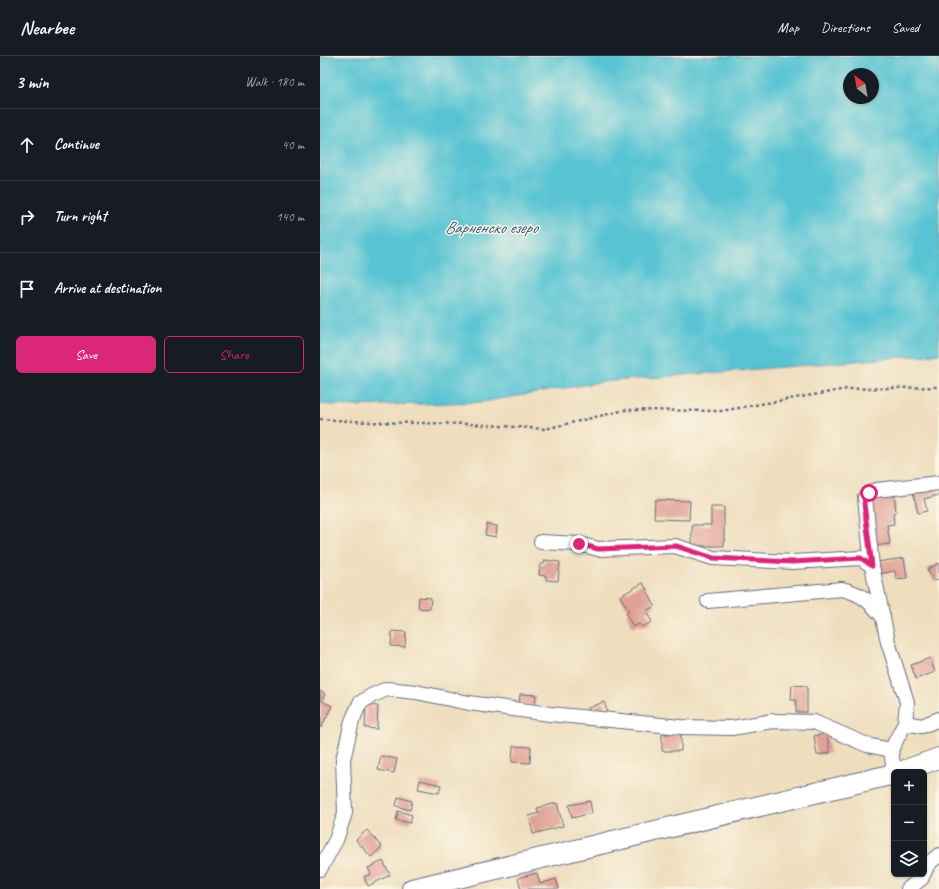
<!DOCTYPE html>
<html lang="en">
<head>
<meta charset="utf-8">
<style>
	:root { --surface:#171b24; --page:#242831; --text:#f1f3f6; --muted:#9ea1a6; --line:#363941; --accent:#db2777 }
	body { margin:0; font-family:Caveat,sans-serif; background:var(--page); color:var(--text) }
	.controls { position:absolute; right:12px; bottom:12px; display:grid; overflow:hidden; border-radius:6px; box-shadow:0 1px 3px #0004 }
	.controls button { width:36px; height:36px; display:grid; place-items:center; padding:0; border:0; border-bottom:1px solid var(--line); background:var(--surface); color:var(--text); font:20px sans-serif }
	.compass { position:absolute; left:523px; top:12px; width:36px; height:36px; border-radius:50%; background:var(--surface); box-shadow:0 1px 3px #0004; rotate:329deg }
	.stop { position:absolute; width:12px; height:12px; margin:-9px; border:3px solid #db2777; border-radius:50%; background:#fff }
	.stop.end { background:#db2777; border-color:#fff; box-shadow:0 1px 4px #0008 }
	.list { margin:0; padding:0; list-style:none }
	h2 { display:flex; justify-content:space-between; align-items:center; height:52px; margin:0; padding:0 16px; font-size:17px }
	h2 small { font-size:13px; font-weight:400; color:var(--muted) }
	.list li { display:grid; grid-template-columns:26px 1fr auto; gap:12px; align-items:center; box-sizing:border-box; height:72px; padding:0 16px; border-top:1px solid var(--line) }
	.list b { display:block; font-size:15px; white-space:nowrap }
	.list em { font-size:13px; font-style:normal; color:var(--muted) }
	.actions { display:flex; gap:8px; padding:12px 16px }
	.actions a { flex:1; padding:9px 0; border:1px solid var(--accent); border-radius:6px; text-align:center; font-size:14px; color:var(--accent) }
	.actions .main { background:var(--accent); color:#fff }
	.icon { flex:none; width:22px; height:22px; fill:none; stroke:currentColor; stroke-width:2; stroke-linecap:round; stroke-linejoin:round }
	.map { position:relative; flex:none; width:619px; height:833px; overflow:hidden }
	header { display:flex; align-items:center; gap:24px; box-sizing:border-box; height:56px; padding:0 20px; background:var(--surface); border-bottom:1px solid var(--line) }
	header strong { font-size:19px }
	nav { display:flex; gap:22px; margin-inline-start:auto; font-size:14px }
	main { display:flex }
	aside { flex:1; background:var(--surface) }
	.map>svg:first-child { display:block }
</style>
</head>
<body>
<header>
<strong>Nearbee</strong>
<nav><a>Map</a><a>Directions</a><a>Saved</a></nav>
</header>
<main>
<aside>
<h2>3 min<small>Walk · 180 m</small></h2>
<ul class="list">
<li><svg class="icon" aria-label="ahead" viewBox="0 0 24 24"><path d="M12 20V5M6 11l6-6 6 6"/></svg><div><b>Continue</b></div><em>40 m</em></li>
<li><svg class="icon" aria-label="right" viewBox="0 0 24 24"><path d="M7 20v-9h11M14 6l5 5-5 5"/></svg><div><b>Turn right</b></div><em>140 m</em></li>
<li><svg class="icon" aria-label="arrive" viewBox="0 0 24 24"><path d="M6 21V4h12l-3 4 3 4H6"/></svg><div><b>Arrive at destination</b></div></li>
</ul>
<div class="actions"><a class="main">Save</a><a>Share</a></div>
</aside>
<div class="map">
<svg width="619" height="833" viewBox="0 0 619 833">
	<rect width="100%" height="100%" fill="#fcf5e5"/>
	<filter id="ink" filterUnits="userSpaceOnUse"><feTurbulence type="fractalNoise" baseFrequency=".025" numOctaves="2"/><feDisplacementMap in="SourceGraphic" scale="8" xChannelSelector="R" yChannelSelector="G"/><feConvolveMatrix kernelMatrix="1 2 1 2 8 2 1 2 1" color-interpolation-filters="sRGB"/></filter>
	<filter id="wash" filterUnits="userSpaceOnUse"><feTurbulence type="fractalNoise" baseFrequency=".012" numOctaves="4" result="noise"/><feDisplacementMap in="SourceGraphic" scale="16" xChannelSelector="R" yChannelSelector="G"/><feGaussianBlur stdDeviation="0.9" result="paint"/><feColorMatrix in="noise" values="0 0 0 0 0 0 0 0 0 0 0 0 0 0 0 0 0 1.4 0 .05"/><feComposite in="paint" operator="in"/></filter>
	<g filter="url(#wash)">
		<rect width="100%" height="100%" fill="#eedebd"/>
		<path fill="#58c4d3" stroke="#3a7a98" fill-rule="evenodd" d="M0,0H619V298L281,326L162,346L31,350L0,348ZM529,18H553V42H529Z"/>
		<g id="blocks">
			<g fill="#e0a094">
				<path d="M619,430V439L604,443L607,455L598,457L593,436Z"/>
				<path d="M574,438L576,456L573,457L574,468L567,469L570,488L553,490L552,441Z"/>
				<path d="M335,444L370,445L369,464L334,463Z"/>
				<path d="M391,451H404V490H372V469H391Z"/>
				<path d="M167,468L177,470L176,481L165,479Z"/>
				<path d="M584,502L587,522L576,523L575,515L559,518L557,506Z"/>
				<path d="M225,504L240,506L238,525L226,524V520L219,519L220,508H224Z"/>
				<path d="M619,507V523L614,525L607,513Z"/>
				<path d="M323,527L335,550L326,555L332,566L322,571L319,568L313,571L306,558L309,556L300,540Z"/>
				<path d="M99,541L111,542L110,553L98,552Z"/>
				<path d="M72,575L86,576L85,591L71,590Z"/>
				<path d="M610,602L615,616L596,623L591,609Z"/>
				<path d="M472,629L487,630V656H476V644H471Z"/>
				<path d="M0,635L5,638L2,645L12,650L1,672Z"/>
				<path d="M200,638L216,639L215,650L199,649Z"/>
				<path d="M284,646L287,655L271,660L268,652Z"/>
				<path d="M46,649L58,650L57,673L45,672Z"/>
				<path d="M361,677V695H342V678Z"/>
				<path d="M507,678L510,697L497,699L494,680Z"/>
				<path d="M193,690L211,691L210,707L192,706Z"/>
				<path d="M61,700L77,703L74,717L58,714Z"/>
				<path d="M100,724L121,729L119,737L98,733Z"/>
				<path d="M78,741L92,745L90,754L76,750Z"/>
				<path d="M270,745L272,757L252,762L249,749Z"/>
				<path d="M237,747L243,770L213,778L209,760L219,757L217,752Z"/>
				<path d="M78,755L92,759L90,767L76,764Z"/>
				<path d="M47,774L62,791L51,801L36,784Z"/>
				<path d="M63,805L70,819L48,830L44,821L51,818L48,812Z"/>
				<path d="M217,817L220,828L236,823L239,833H201L198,822Z"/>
			</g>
		</g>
	</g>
	<g filter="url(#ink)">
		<use href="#blocks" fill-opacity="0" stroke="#656c7f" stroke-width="1"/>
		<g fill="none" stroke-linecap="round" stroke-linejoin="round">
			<g stroke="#656c7f" stroke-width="16">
				<g id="street">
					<path d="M221,486L259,488L278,493L355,490L393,502L473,506L541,502L552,510"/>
					<path d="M388,545L522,533C543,538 550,546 563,561"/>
					<path d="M585,667L602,670L619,663"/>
					<path d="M574,716L571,694L585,667L587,646L568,586L552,510L545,441L549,437L556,434L619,427"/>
					<path d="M0,813L16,784L25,757L23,704L32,665L40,647L51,640L67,633L96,636L149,647L230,658L361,671L412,672L453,665L494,666L547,689L571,694"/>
					<path d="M604,817L608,808L619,799"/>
					<path d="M588,833L602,822"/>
				</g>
			</g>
			<g stroke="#656c7f" stroke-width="22">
				<g id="secondary">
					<path d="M580,716L619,702"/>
					<path d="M92,833L574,718"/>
				</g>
			</g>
			<path stroke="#656c7f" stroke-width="2.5" stroke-dasharray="3 3" stroke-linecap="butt" d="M0,363L47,366L151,368L225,373L305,354L401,355L527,333L619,331"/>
			<use href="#street" stroke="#fff" stroke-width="14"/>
			<use href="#secondary" stroke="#fff" stroke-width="20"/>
		</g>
	</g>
	<g fill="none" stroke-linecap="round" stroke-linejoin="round" filter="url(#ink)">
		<path stroke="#db2777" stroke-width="5" d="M259,488L278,493L356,490L393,502L472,506L541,502L552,510L544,448L545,441L549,437"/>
	</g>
	<g text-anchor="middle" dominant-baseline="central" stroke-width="3" stroke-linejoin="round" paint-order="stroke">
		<g font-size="17" font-style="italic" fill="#2d5c81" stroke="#fcf5e5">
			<text x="171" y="171">Варненско езеро</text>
		</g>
	</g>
</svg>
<div class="controls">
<button>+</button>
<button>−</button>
<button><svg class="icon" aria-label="layers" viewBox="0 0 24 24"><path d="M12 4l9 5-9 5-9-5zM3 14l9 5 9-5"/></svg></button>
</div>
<svg class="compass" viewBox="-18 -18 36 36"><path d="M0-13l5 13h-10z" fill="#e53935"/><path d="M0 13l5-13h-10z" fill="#9ea1a6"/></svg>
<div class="stop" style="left:549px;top:437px"></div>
<div class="stop end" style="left:259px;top:488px"></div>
</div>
</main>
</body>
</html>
